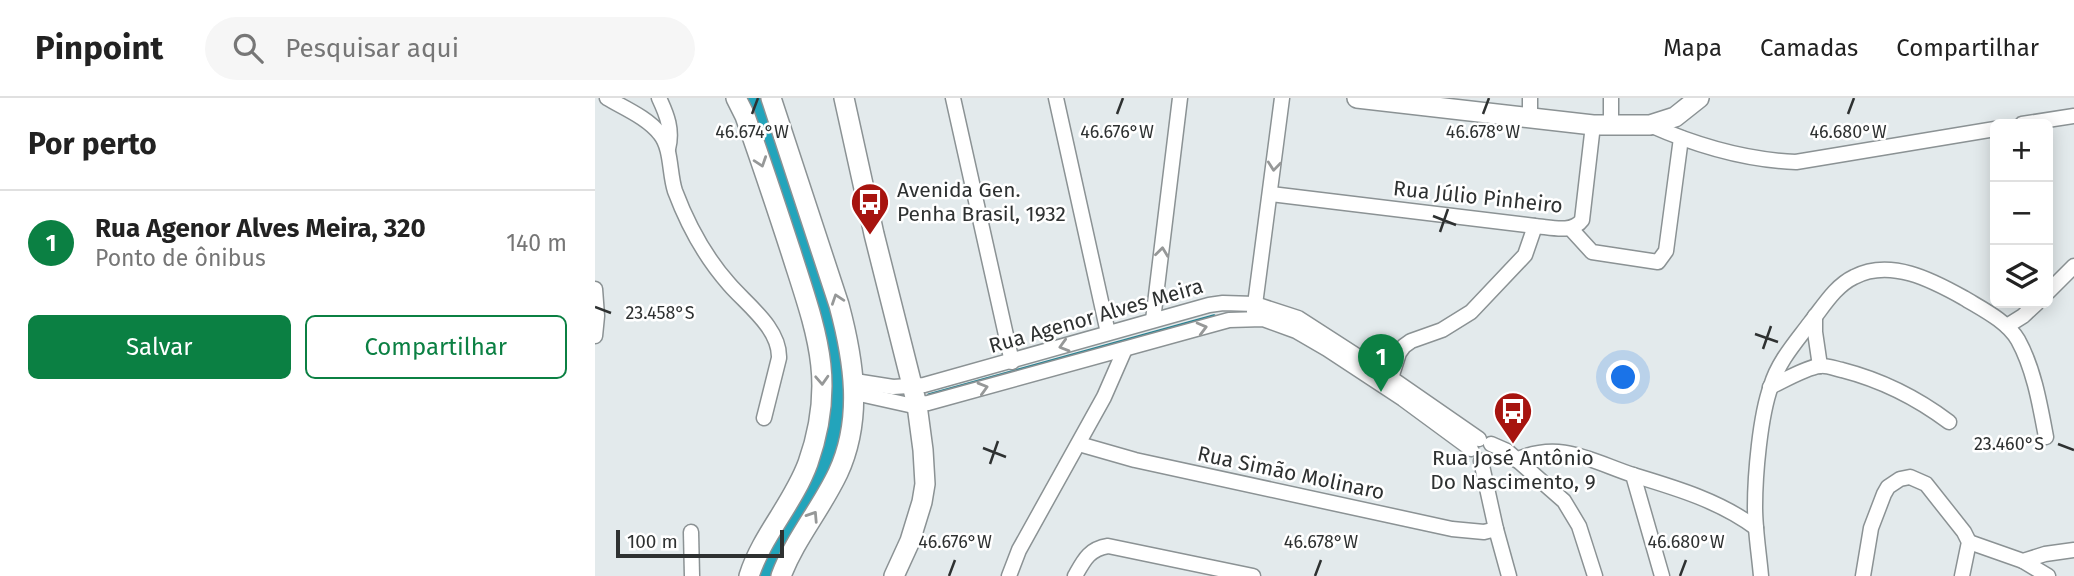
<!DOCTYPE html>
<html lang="pt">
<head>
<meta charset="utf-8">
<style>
	:root { --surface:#fff; --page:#f6f6f6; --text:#222; --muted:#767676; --line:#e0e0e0; --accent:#0b8043 }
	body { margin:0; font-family:"Fira Sans",sans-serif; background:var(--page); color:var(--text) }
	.controls { position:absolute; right:21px; top:21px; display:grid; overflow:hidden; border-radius:10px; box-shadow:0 4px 18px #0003 }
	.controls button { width:63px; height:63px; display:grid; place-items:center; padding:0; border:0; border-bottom:2px solid var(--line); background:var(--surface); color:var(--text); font:35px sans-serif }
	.scale { position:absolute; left:21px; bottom:18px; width:168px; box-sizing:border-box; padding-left:7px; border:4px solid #2e3131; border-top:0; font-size:19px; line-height:24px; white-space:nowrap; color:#2e3131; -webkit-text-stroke:5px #fff; paint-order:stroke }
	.you { position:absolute; left:1029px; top:280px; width:24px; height:24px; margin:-18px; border:5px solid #fff; border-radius:50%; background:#1a73e8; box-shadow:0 0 0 10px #1a73e833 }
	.badge { display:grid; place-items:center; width:46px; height:46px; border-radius:50%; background:var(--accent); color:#fff; font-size:23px; font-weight:700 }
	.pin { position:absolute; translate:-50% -58px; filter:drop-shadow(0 2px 4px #0008) }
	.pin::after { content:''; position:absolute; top:37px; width:24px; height:21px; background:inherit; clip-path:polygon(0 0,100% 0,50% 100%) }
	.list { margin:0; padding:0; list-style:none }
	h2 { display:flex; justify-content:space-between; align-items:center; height:91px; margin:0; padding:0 28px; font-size:30px }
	h2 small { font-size:23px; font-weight:400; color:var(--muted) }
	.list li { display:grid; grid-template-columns:46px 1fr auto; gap:21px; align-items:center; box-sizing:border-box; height:105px; padding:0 28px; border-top:2px solid var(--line) }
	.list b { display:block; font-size:26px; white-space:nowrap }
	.list p { margin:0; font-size:23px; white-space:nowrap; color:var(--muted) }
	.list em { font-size:23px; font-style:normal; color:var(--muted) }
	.actions { display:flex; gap:14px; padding:21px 28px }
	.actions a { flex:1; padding:16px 0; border:2px solid var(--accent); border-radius:10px; text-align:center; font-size:24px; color:var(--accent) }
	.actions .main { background:var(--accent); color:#fff }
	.icon { flex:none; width:38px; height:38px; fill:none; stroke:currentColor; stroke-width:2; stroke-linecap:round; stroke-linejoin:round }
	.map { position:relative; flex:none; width:1479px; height:478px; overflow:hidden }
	header { display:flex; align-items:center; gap:42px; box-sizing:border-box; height:98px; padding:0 35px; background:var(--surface); border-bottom:2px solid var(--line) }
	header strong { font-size:33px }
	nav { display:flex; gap:38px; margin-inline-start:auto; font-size:24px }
	.search { width:490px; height:63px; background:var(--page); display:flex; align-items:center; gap:18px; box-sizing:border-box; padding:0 24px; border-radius:38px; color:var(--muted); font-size:26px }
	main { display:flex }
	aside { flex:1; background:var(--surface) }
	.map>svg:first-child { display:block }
</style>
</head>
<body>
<header>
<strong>Pinpoint</strong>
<div class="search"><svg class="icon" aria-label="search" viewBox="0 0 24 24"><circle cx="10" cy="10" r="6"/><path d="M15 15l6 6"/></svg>Pesquisar aqui</div>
<nav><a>Mapa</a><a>Camadas</a><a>Compartilhar</a></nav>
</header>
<main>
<aside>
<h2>Por perto<small></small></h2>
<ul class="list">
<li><span class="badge">1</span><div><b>Rua Agenor Alves Meira, 320</b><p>Ponto de ônibus</p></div><em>140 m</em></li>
</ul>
<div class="actions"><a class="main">Salvar</a><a>Compartilhar</a></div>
</aside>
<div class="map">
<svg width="1479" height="478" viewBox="0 0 1479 478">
	<rect width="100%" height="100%" fill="#e3eaec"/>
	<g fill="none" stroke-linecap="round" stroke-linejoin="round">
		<path stroke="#268292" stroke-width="3.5" d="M334,297L619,218"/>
		<path stroke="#23a4bb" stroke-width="21" d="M163,0C177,49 190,99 205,149C226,219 255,281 229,355C214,398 184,436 166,478"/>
		<g stroke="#8b9294" stroke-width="17">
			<g id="street">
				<path d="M12,0C29,10 53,20 65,36C77,51 74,75 80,93C92,125 111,160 134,186C151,206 185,230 184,260L169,320"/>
				<path d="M64,0C72,17 78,32 73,51"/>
				<path d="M358,0L417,264"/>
				<path d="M461,0L513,235"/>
				<path d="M935,0V20"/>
				<path d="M1427,26L1479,18"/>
				<path d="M1016,27V0"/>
				<path d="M1055,27C1100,47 1151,62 1201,64L1400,31"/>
				<path d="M676,96L940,128C955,129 977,136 987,122L998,27"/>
				<path d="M976,131L997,154L1063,164L1071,153L1086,40"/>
				<path d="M0,191L2,218L0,238"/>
				<path d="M1453,194L1479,168"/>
				<path d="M659,214L687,0"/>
				<path d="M1220,218V234L1225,268"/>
				<path d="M558,222L585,0"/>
				<path d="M1412,228L1428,218L1442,205"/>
				<path d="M796,280L804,255L809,248L816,243L847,232L876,214L930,157L940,128"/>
				<path d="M260,283L298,289L329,287L614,207L628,205L660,206L703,220L796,280L884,341"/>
				<path d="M1175,289C1188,283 1212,269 1225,268C1232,267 1241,271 1247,272C1286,282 1322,300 1354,324"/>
				<path d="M260,295L314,307L333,305L634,222L668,221L701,233L732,251L808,301L876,351"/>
				<path d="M484,346L540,362L857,431L889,434L901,431"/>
				<path d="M896,346L912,353L969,403L984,428L1000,478"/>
				<path d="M921,362C965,342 996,363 1038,377L1067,478"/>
				<path d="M886,363L901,431L914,478"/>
				<path d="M1038,377C1081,390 1125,403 1161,430"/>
				<path d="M96,434L97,478"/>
				<path d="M1374,444L1428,463L1450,456L1479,452"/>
				<path d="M1428,463L1453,478"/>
				<path d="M414,478L424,452L509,299L530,251"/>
				<path d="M480,478C489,462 494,451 513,448L658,478"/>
				<path d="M1166,478C1164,455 1160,432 1160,409C1160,377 1165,318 1176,288C1183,264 1200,245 1215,225C1228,209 1240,188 1259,179C1295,160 1337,182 1369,200C1387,211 1412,223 1423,242C1439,271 1445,307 1451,339"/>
				<path d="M1268,478L1276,430L1289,396L1293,389L1305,381L1315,379L1331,386L1369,434L1374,444L1367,478"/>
			</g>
		</g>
		<g stroke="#8b9294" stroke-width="22">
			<g id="secondary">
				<path d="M141,0L150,18C166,63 181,108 196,154C221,233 242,283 213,365C198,406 167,437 154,478"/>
				<path d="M176,0L244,207C259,263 268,321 243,375C226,411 200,441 186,478"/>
				<path d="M249,0L279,136L322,307L328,352L330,386L327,404L315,443L299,478"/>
				<path d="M762,0L998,27H1055L1080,19L1104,0"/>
			</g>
		</g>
		<use href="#street" stroke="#fff" stroke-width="14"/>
		<use href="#secondary" stroke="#fff" stroke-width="19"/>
	</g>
	<defs><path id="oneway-chevron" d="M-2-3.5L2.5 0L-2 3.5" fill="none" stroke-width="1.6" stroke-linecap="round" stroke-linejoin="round" transform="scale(1.75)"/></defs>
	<g stroke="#969898">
		<use href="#oneway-chevron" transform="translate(166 64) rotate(71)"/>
		<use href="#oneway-chevron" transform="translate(679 68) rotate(96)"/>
		<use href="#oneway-chevron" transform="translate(567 154) rotate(-83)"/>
		<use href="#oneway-chevron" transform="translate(242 201) rotate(-109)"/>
		<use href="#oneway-chevron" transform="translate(607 230) rotate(-15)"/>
		<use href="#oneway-chevron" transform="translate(469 248) rotate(164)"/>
		<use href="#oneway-chevron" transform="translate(227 282) rotate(87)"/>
		<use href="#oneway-chevron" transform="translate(388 290) rotate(-16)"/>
		<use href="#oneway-chevron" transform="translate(218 418) rotate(-57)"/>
	</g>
	<path fill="none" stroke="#2e3131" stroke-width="2.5" d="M157,16L163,0M522,16L528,0M888,16L894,0M1253,16L1259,0M838,118L861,127M845,134L853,111M0,209L16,215M1160,236L1183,244M1168,251L1176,228M1463,346L1479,352M388,350L411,359M395,366L403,343M354,478L360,462M720,478L726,462M1085,478L1091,462"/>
	<defs>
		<g id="bus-pin" transform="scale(2.0125)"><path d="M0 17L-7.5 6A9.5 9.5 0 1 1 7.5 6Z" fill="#a7140f" stroke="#fff"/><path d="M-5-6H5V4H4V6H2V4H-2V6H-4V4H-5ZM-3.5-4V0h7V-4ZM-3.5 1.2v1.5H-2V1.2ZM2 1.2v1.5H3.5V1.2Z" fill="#fff"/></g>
	</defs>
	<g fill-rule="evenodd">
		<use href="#bus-pin" x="275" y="104"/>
		<use href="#bus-pin" x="918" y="313"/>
	</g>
	<g text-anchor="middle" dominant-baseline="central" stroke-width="5" stroke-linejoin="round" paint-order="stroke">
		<g font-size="21" fill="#2e3131" stroke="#fff" text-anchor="start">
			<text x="302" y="92">Avenida Gen.<tspan x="302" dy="24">Penha Brasil, 1932</tspan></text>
			<text x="918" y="360" text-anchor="middle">Rua José Antônio<tspan x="918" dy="24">Do Nascimento, 9</tspan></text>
		</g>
		<g font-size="21" fill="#2e3131" stroke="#fff">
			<text transform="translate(883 99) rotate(6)">Rua Júlio Pinheiro</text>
			<text transform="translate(501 218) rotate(-16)">Rua Agenor Alves Meira</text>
			<text transform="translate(696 375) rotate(12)">Rua Simão Molinaro</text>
		</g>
	</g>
	<g font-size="18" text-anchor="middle" fill="#2e3131" stroke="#fff" stroke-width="5" stroke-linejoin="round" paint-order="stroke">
		<text x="157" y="40">46.674°W</text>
		<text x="522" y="40">46.676°W</text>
		<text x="888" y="40">46.678°W</text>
		<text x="1253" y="40">46.680°W</text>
		<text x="65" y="221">23.458°S</text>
		<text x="1414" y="352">23.460°S</text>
		<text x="360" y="450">46.676°W</text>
		<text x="726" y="450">46.678°W</text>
		<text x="1091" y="450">46.680°W</text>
	</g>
</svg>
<div class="controls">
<button>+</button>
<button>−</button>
<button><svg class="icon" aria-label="layers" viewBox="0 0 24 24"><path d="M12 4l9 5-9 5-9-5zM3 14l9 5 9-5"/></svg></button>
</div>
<div class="scale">100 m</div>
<div class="you"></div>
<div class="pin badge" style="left:786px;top:294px">1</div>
</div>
</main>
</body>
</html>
